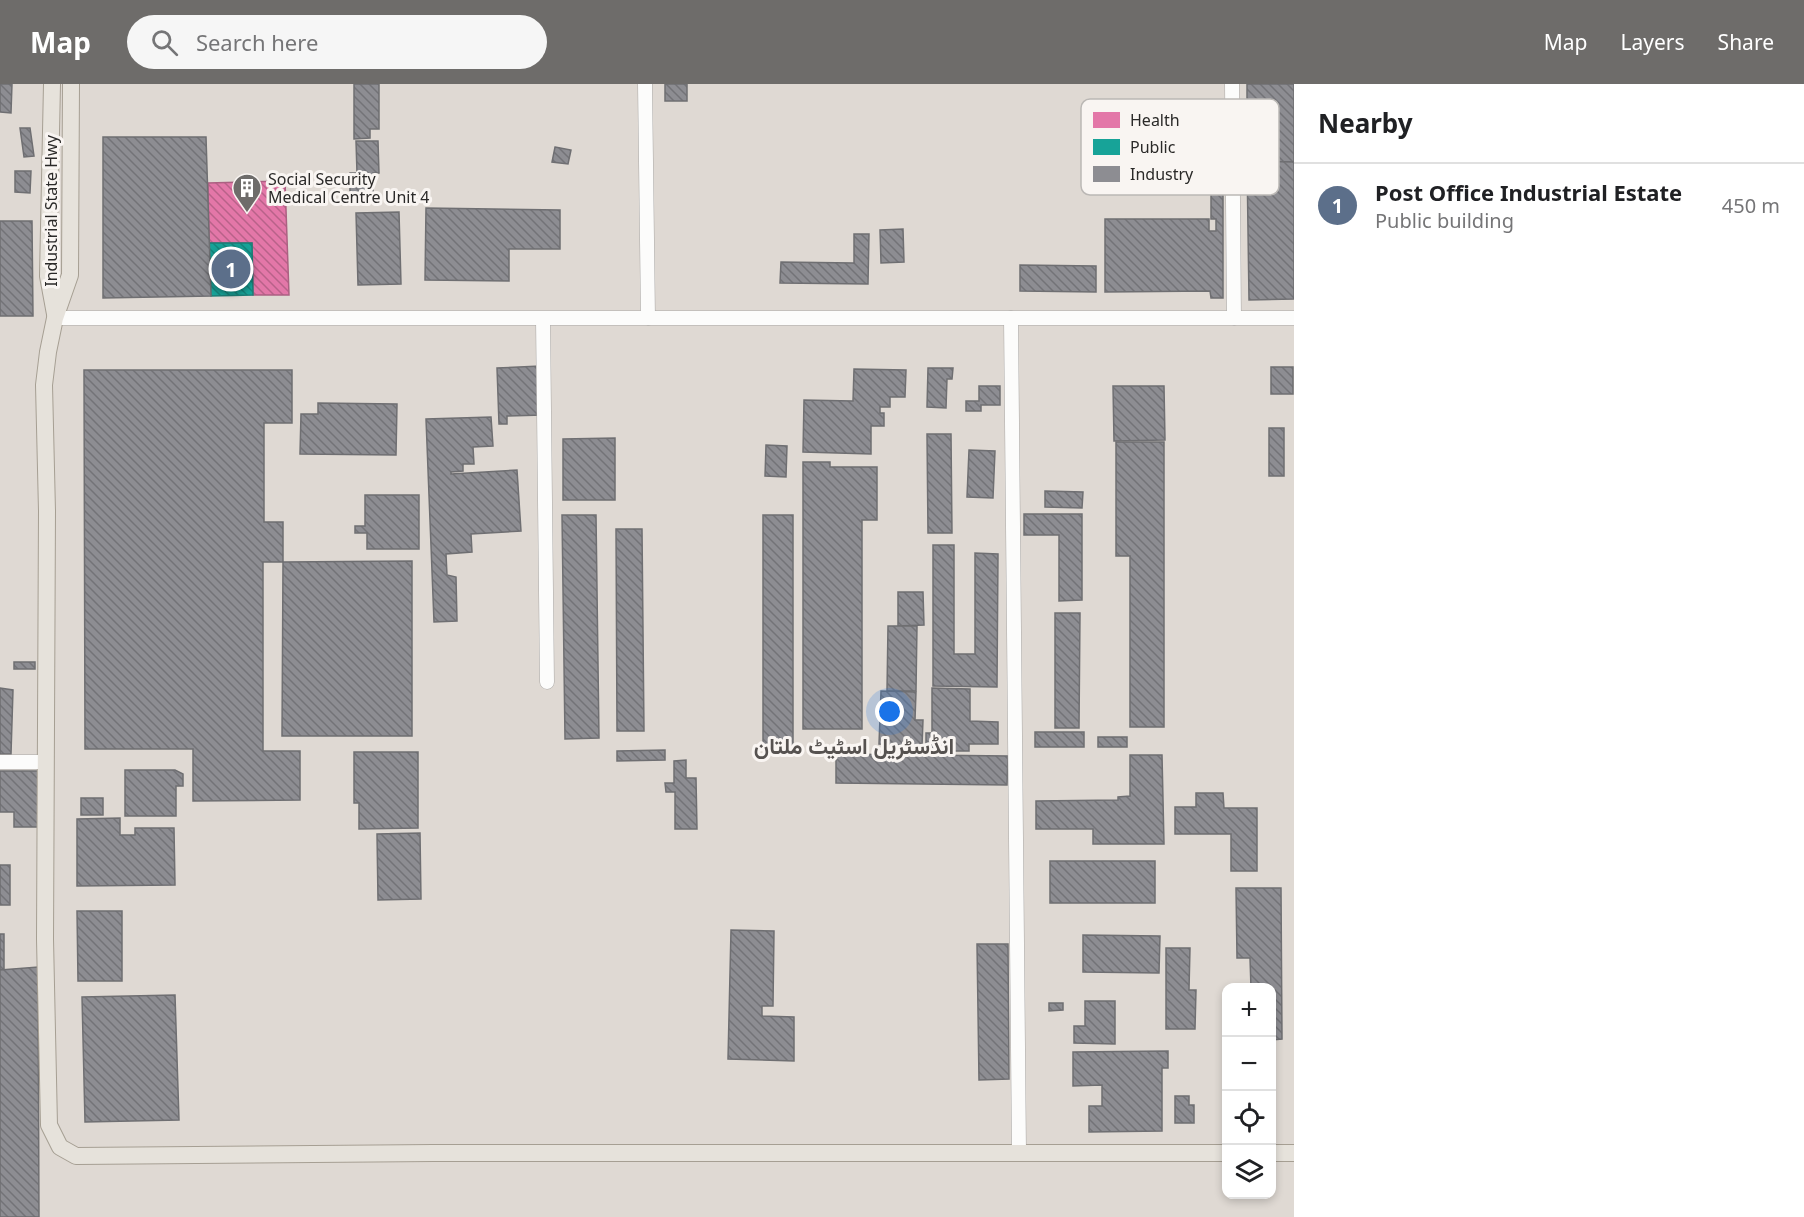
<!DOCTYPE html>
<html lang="en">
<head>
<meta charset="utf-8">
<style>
	:root { --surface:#fff; --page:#f6f6f6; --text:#202124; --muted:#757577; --line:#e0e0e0; --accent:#6e6c6a }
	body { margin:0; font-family:"Noto Sans",Vazirmatn,sans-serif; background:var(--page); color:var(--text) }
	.controls { position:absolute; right:18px; bottom:18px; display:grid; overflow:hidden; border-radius:12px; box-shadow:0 3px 9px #0003 }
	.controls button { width:54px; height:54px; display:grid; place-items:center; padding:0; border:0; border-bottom:2px solid var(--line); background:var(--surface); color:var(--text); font:30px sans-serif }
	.you { position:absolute; left:890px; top:628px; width:21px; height:21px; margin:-15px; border:4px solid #fff; border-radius:50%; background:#1a73e8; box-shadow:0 0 0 9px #1a73e833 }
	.badge { display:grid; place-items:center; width:39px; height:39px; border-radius:50%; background:var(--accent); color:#fff; font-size:20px; font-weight:700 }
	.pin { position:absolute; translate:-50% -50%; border:3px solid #fff; box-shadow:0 2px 6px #0006 }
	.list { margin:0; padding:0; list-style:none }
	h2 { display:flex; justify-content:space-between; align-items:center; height:78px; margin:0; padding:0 24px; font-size:26px }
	h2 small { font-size:20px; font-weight:400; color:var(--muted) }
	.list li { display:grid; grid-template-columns:39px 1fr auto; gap:18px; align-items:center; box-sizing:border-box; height:84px; padding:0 24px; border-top:2px solid var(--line) }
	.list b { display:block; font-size:22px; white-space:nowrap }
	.list p { margin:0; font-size:20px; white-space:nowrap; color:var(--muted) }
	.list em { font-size:20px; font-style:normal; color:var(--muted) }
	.icon { flex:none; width:33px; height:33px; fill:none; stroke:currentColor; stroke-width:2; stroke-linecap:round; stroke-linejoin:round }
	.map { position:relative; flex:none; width:1294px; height:1133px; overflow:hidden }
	header { display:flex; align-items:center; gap:36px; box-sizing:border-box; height:84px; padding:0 30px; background:var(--accent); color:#fff }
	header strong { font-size:28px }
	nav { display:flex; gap:33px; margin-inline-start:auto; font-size:21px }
	.search { width:420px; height:54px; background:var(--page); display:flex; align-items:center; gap:15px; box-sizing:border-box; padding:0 21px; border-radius:33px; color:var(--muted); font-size:22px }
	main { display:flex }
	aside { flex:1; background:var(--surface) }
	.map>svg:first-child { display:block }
</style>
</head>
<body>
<header>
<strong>Map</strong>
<div class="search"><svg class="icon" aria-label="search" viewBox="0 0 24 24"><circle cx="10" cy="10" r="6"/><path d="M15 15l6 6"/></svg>Search here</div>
<nav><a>Map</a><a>Layers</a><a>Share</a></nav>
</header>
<main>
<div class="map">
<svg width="1294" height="1133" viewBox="0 0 1294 1133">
	<defs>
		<pattern id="health-back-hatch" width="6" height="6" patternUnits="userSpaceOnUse" patternTransform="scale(1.5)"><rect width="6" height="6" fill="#e377a8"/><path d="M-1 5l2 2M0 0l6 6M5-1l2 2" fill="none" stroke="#b86289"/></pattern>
		<pattern id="public-back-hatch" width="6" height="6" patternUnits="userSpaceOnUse" patternTransform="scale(1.5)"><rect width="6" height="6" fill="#17a398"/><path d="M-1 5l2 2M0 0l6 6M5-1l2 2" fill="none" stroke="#15857c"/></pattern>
		<pattern id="industry-back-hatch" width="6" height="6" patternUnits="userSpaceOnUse" patternTransform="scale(1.5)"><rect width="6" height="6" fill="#8d8d92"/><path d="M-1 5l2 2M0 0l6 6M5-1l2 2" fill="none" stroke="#737377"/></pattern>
	</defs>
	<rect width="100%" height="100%" fill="#ebe8e6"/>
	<path fill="#dfd9d3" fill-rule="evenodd" d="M0,0H1294V1133H0ZM1226,904H1272V1110H1226Z"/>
	<path fill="url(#health-back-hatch)" stroke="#ac6082" stroke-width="1.5" d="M285,97L289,211H253L252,159H209L208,99Z"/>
	<path fill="url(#public-back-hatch)" stroke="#1d7e76" stroke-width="1.5" d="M209,159H252L253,211L211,212Z"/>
	<g fill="url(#industry-back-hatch)" stroke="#6f6f72" stroke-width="1.5">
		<path d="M0,0H12L11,29L0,28Z"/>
		<path d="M354,0H379V45H370V54L354,55Z"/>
		<rect x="665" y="0" width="22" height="17"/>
		<path d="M1247,0H1294V78L1247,77Z"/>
		<path d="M20,44H30L34,72L24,73Z"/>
		<path d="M103,53H206L211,212L103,214Z"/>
		<path d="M356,57H378L379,89H373V114H350V89H357Z"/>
		<path d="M555,63L571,66L568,80L552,78Z"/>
		<path d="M1247,77L1294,78V215L1249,216Z"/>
		<path d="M15,87H31L30,109L15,108Z"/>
		<path d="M1211,107H1223V214H1211L1210,207L1105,208V135H1209V147H1216V135H1211Z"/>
		<path d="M426,124L560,126V165H509V197L425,196Z"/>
		<path d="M399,128L401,200L358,201L356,129Z"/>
		<path d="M0,137H32L33,232H0Z"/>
		<path d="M903,145L904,178L881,179L880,146Z"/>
		<path d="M854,150H869L868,200L780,199L781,178L854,179Z"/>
		<path d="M1020,181L1096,182V208L1020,207Z"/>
		<path d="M540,282L542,331L507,332V340H499L497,284Z"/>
		<rect x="1271" y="283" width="22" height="27"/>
		<path d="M928,284H953L952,295H947L946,324L927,323Z"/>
		<path d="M854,285L906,286L905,313H890V323H880V329H884V342H871V370L803,368L804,316L853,317Z"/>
		<path d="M84,286H292V339H264V438H283V478H263V667H300V716L193,717V665H85Z"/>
		<path d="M979,302H1000V321H981V327H966V317H979Z"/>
		<path d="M1113,302H1164L1165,356L1114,357Z"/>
		<path d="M318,319L397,320L396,371L300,370L301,330H318Z"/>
		<path d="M491,333L493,362L473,363L474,380H463V387L451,388V390L517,386L521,447L471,450L472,468L446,470L447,491L456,493L457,537L434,538L426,335Z"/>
		<rect x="1269" y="344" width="15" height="48"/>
		<path d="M927,350H951L952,449H928Z"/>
		<path d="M615,354V416H563V355Z"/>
		<path d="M1116,358H1164V643H1130V472H1116Z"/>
		<path d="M766,361L787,362L786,393L765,392Z"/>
		<path d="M969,366L995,367L993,414L967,413Z"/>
		<path d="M803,378H830V383H877V436H862V645H803Z"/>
		<path d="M1045,407L1083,408L1082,424L1045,423Z"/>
		<path d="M365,411H419V465H367V449H355V442H365Z"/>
		<path d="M1024,430H1082V516L1059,517V451H1024Z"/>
		<path d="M562,431H596L599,654L565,655Z"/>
		<rect x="763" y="431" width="30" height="232"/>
		<path d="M616,445H642L644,647H617Z"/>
		<path d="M933,461H954V570H975V469L998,470L997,603L933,602Z"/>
		<path d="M412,477V652H282L283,478Z"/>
		<path d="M898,508H923L924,541L898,542Z"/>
		<path d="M1055,529H1080L1079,644H1055Z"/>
		<path d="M888,542H917L916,607H887Z"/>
		<rect x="14" y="578" width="21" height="7"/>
		<path d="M0,604L13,606L11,670H0Z"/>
		<path d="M932,604L970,605V637L998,638V660H969V667H926V649H932Z"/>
		<path d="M881,607L916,608L915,636H923L922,662L879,660Z"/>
		<rect x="1035" y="648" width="49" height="15"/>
		<rect x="1098" y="653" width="29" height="10"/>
		<path d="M665,666V676L617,677V667Z"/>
		<path d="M354,668H418V744L359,745V719H354Z"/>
		<path d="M836,670L1008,672L1007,701L836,699Z"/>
		<path d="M1130,671H1162L1164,760H1093V745H1036V717L1118,716V713L1130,712Z"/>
		<path d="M686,676V694H696L697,745H675V708H666L665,699H674V677Z"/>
		<path d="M125,686H175L183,690V702H176V732H125Z"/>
		<path d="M0,687H39V743H14V728H0Z"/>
		<path d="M1196,709H1223L1224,724H1257V787H1231V750H1175V723H1196Z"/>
		<rect x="81" y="714" width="22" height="17"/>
		<path d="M120,734V751H135V744H174L175,801L77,802V735Z"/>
		<path d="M420,749L421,815L378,816L377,750Z"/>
		<rect x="1050" y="777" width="105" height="42"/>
		<rect x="0" y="781" width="10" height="40"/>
		<path d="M1236,804H1281L1282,955L1272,956V904H1251L1250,874H1237Z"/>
		<path d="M77,827H122V897H78Z"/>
		<path d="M731,846L774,847L773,922H762V932L794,933V977L728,975Z"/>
		<path d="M0,850H4V885L0,886Z"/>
		<path d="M1083,851L1160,852L1159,889L1083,888Z"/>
		<path d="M977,860H1008L1009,995L979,996Z"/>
		<path d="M1166,864H1190L1189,906H1196L1195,945H1166Z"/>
		<path d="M38,883L39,1133H0V886Z"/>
		<path d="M175,911L179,1036L85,1038L82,913Z"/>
		<path d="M1085,917H1115V960L1074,959V942H1085Z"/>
		<path d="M1049,919H1063V926L1049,927Z"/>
		<path d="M1168,967V984H1162V1047L1089,1048V1022H1102V1001L1073,1002V968Z"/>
		<path d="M1175,1012H1189V1021H1194V1039H1175Z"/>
	</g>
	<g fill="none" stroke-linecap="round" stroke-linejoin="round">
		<g stroke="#aaa8a6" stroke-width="15">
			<g id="minor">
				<path d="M645,0L648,234"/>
				<path d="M1232,0L1234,234"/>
				<path d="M55,234H1294"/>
				<path d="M1011,234L1019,1068"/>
				<path d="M543,235L547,598"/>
				<path d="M0,678H46"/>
			</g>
		</g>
		<g stroke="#a69f93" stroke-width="18">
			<g id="major">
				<path d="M52,0L48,192L55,230"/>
				<path d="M71,0L70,191L55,234L48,268L44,301L47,427L45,855L49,1041L60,1063L76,1072L433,1069H1226"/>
				<path d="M1272,1069H1294"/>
			</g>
		</g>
		<use href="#minor" stroke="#fcfcfb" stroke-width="14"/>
		<use href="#major" stroke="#e6e2db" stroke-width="16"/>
	</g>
	<defs>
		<g id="building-pin" transform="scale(1.5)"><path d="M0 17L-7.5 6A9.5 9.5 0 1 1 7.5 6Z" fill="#6e6c6a" stroke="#f9f5f2"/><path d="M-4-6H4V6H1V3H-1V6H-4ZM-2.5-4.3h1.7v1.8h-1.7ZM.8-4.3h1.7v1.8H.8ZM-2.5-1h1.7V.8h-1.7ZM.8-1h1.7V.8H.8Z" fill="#fff"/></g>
	</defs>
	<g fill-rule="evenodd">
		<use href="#building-pin" x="247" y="104"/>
	</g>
	<g text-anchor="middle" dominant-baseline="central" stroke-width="6" stroke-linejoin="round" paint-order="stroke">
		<g font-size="16" fill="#2a2928" stroke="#f9f5f2" text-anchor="start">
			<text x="268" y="95">Social Security<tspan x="268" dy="18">Medical Centre Unit 4</tspan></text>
		</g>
		<g font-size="16" fill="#2a2928" stroke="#f9f5f2">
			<text transform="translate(51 127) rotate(-90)">Industrial State Hwy</text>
		</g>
		<g font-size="22" font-weight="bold" fill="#565250" stroke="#f9f5f2">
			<text x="854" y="661">انڈسٹریل اسٹیٹ ملتان</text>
		</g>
	</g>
	<rect x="1081" y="15" width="198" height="96" rx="9" fill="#f9f5f2" stroke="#bbb8b5" stroke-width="1.5"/>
	<rect x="1093" y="28" width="27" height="16" fill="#e377a8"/>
	<rect x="1093" y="55" width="27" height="16" fill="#17a398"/>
	<rect x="1093" y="82" width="27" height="16" fill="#8d8d92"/>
	<g font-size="16" fill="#2a2928">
		<text x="1130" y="42">Health</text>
		<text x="1130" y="69">Public</text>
		<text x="1130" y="96">Industry</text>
	</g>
</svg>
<div class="controls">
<button>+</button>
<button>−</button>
<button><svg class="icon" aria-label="locate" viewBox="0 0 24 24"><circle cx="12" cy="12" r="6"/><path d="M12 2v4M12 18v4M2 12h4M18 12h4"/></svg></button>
<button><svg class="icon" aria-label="layers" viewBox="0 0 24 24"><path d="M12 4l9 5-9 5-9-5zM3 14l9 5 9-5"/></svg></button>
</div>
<div class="you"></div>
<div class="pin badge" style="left:231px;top:185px;background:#5c6f8a">1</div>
</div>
<aside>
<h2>Nearby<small></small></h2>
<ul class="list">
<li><span class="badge" style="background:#5c6f8a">1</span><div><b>Post Office Industrial Estate</b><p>Public building</p></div><em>450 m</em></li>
</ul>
</aside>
</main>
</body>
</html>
